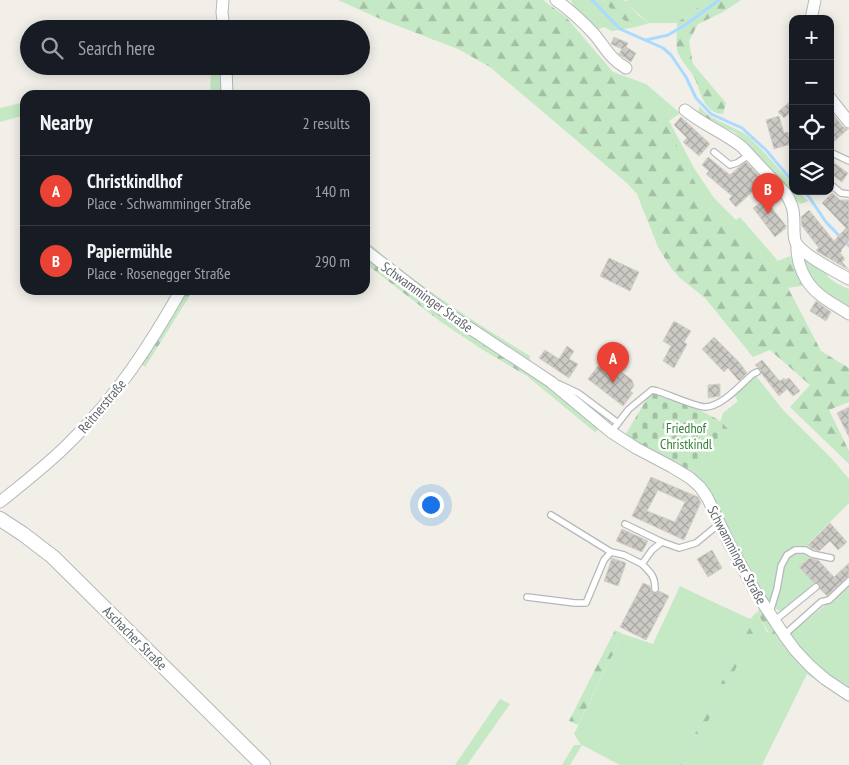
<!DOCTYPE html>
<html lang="en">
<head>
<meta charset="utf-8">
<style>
	:root { --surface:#171b24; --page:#20242c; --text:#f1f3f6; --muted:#9ea1a6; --line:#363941; --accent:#ea4335 }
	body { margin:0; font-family:"PT Sans Narrow",sans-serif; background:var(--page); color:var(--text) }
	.controls { position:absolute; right:15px; top:15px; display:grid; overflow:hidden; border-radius:10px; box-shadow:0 2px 12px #0003 }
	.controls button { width:45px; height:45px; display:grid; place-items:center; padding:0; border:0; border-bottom:1px solid var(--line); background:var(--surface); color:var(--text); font:25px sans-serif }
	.you { position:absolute; left:430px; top:504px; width:18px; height:18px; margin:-12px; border:4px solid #fff; border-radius:50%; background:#1a73e8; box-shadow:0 0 0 8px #1a73e833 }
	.badge { display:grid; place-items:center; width:32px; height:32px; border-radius:50%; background:var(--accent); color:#fff; font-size:16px; font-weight:700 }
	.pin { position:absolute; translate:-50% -41px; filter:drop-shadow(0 1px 2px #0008) }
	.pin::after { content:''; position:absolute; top:26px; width:18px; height:15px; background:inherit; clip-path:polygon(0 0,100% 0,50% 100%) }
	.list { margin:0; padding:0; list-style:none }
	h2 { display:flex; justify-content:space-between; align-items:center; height:65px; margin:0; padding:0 20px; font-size:21px }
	h2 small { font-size:16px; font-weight:400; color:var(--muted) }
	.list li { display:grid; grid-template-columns:32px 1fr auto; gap:15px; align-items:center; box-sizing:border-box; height:70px; padding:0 20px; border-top:1px solid var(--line) }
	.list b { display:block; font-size:19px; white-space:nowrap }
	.list p { margin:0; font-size:16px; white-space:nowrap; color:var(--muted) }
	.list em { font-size:16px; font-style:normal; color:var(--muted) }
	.icon { flex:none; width:28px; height:28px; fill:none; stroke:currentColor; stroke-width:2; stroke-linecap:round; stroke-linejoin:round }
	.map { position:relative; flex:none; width:849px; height:765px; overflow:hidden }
	.search { position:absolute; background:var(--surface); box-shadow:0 2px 12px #0003; left:20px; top:20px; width:350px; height:55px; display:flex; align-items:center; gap:12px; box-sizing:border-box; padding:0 18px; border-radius:28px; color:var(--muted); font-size:19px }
	.panel { position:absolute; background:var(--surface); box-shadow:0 2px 12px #0003; left:20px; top:90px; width:350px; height:205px; border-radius:15px }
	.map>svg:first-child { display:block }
</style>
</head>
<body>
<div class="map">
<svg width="849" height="765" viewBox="0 0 849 765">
	<defs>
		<pattern id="forest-firs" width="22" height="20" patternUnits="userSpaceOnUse" patternTransform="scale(1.25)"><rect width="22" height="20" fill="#c5e8c5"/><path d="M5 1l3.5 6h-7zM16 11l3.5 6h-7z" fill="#a3c0a4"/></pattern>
		<pattern id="cemetery-stones" width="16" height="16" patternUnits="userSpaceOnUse" patternTransform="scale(1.25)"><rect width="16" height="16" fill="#c5e8c5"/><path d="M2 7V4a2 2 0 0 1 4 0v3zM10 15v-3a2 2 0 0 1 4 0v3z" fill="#a3c0a4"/></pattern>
		<pattern id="building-cross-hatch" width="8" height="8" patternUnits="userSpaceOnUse" patternTransform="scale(1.25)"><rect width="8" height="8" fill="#cccac5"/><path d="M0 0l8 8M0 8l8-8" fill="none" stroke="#a9a8a4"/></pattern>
	</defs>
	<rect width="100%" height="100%" fill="#f1efe8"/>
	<g fill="#c5e8c5">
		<path d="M571,0H603L617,16L636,27L612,31L604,27L597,30L574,8Z"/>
		<path d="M628,0H707L677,23H649L625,2Z"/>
		<path d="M211,66H231L233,95H210Z"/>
		<path d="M613,72L646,84L680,113L669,121L694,168L714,198L736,220L740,217L778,261L768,265L733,224L708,207L688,169Z"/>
		<path d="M25,102V115L0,122V108Z"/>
		<path d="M365,240C416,284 472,321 530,356L529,373L553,389L598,427L596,433L527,376L529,374L408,290L365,257Z"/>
		<path d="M800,254L826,270L828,277L836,283L846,288L849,289V308L817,288L808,275Z"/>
		<path d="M756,376L784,411L833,460L849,479V503L808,544L815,551L799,567L816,584L791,605L780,611L767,604L705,487L693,472L733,433L720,422L723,413L738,401L734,395Z"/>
		<path d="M680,586L709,600L750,619L757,612L767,632L782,640L849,586V703L807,674L762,765H685L755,631L751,628L679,765H620L582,745L570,765H562L574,745H581L574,734L623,634L653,644Z"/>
		<path d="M500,699L510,704L467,765H455Z"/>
	</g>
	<g fill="url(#forest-firs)">
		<path d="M338,0H543L566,17L613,72L666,122L688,169L708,207L733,224L768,265L790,256L796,270L808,286H800L788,288L821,351L849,368V402L829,410L849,451V464L790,407L810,385L770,350L753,357L705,298L680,278L671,268L658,247L637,194L628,184L490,67L458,49L385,21Z"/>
		<path d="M603,0H624L638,15L649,23L636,27L617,16Z"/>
		<path d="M707,0H741L723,12L698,24L689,41L693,64L726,103L723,114C702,113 701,90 694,77C689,69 679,58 677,50C676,42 677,31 677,23Z"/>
		<path d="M699,106L709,116L740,131L748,136L763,151L793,185V191H799L808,201L800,204L747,144L734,132L698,116Z"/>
		<path d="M365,257L408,290L529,373L527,376L483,350L441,322L365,263Z"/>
		<path d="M188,290H192L189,297L145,367L141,364L175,313Z"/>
		<path d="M761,607L804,667L802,669C781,653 769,635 757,612Z"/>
		<path d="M750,627L756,630L685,765H679Z"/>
		<path d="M615,630L623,634L578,725L569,721Z"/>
	</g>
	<path fill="url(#cemetery-stones)" d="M651,392L689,405L717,419L733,433L693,472L624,437Z"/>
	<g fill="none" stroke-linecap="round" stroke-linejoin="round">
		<g stroke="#aadaff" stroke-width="3">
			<path d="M592,0L620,29L663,48L671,55L686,77L696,98L711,114L742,128L766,150L793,182"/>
			<path d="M646,40L668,35L685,25L719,0"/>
			<path d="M803,191L809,197L826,222L849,246"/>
		</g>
	</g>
	<g fill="url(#building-cross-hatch)" stroke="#d6d1c6" fill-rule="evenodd">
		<path d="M614,37L628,43L626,47L636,53L631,62L619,54L622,49L611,44Z"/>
		<path d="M793,99V110L784,118L778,112Z"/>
		<path d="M830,110L843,127L848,129L830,145Z"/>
		<path d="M779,116L784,133L788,132L791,144L774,149L766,120Z"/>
		<path d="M681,117L710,144L699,156L683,142L687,138L674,125Z"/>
		<path d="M708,157L730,175L738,168L746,162L764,181L736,207L729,199L732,196L706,174L709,171L702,165Z"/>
		<path d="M830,160L848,173L842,182L830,173Z"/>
		<path d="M832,193L840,200H849V241L841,250L842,251L840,253L845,259L842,262L849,270L818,252L816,250L819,248L802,226L801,217L809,210L834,241L846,228L822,203Z"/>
		<path d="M765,199L786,226V228L775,237L753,208Z"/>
		<path d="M609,258L639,272L630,291L600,276Z"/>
		<path d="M816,301L831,312L826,321L810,311Z"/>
		<path d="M674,321L691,331L684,342L687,344L674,368L663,361L671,346L663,341Z"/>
		<path d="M714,337L739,362L747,373L739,381L728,368L724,372L702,349Z"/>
		<path d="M567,346L574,351L569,359L578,364L569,378L539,358L545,350L559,359Z"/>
		<path d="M605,359L632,380L634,386L630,391L633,393L623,406L588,379L598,366L599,367Z"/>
		<path d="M762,360L777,378L780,381L784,378L785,380L789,378L800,391L793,396L787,389L779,396L761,373V370L755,365Z"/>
		<path d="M720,384V396L708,398V385Z"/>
		<path d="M849,407V437L837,413Z"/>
		<path d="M651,477L698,497L700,501L701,502L684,540L632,516ZM658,490L685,502L675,522L647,511Z"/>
		<path d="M830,523L847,542L838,550L830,541L819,551L811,548L808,545Z"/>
		<path d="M622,529L648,541L642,552L616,541Z"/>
		<path d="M712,550L722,568L708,577L697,559Z"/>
		<path d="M612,558L626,563L618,586L604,581Z"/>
		<path d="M809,558L818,560L834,577L849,563V576L846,578L827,596L820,589L819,584L814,583L799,567Z"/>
		<path d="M643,583L650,586L651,591L653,593H657L659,591L669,596L646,640L620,627Z"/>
	</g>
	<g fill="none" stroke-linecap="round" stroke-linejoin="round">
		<g stroke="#b5b8bc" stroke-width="8">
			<g id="service">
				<path d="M793,118V122"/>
				<path d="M714,152L730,165L737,163L749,155"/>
				<path d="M830,152L849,161"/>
				<path d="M830,184L841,193L849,194"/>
				<path d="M559,384L578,393L618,423"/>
				<path d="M611,432L629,409L652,390L657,391C667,394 696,407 705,407C722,407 741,384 753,374L757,372"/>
				<path d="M551,515L611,552"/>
				<path d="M625,524L662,542L679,548L696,543L719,524"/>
				<path d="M655,589C655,576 651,573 642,564L652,550L662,542"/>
				<path d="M527,597L575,603H586L604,560L611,552L624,555L642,564"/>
				<path d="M770,612L777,589L781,566L787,555L795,550H805L812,554L831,558"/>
				<path d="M774,621L816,587"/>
				<path d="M784,635L821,602L829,600L849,581"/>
			</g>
		</g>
		<g stroke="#b5b8bc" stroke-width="13">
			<g id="minor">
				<path d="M223,0L222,12L224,29"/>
				<path d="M556,0C570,10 582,21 594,34C605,47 610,59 626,68"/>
				<path d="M811,19L815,0"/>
				<path d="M226,66L227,95"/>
				<path d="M830,98L849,122"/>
				<path d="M685,110C703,125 725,133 742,147L786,194C794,207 794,213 794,228C794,232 794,236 795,240C798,253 837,272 849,279"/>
				<path d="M797,245C796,263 805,283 819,294C828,302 839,307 849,314"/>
				<path d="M365,250L441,309L551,382L611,432L636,448L672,467L690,478L700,487L707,497L729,543L755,591L784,635L795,650L810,666L825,679L849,695"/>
				<path d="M0,502C25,482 51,462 73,439C117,396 151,343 181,290"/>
			</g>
		</g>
		<g stroke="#b5b8bc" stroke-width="16">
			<path id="tertiary" d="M0,519L23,534L53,557L263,765"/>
		</g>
		<use href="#service" stroke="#fff" stroke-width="5.5"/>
		<use href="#minor" stroke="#fff" stroke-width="11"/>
		<use href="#tertiary" stroke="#fff" stroke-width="14"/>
	</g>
	<g text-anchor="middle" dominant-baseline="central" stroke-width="5" stroke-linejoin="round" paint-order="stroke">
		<g font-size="14" fill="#5f6368" stroke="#fff">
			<text transform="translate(427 297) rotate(36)">Schwamminger Straße</text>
			<text transform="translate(102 406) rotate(-50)">Reitnerstraße</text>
			<text transform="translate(737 555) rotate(62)">Schwamminger Straße</text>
			<text transform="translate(135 638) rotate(45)">Aschacher Straße</text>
		</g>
		<g font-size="14" fill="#348238" stroke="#fff">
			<text x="686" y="428">Friedhof<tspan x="686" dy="16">Christkindl</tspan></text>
		</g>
	</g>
</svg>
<div class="controls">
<button>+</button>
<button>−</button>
<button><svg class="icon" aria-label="locate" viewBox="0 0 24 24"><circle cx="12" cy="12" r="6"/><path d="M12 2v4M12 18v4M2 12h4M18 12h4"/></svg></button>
<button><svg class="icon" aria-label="layers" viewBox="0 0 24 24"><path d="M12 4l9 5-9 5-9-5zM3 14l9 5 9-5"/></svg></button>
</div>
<div class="you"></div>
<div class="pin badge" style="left:613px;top:383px">A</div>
<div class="pin badge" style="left:768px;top:214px">B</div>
<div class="search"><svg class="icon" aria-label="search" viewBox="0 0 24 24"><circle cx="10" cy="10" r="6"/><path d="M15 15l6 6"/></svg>Search here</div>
<section class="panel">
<h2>Nearby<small>2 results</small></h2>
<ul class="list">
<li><span class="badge">A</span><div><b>Christkindlhof</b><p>Place · Schwamminger Straße</p></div><em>140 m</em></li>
<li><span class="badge">B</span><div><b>Papiermühle</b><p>Place · Rosenegger Straße</p></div><em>290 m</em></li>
</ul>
</section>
</div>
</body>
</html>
